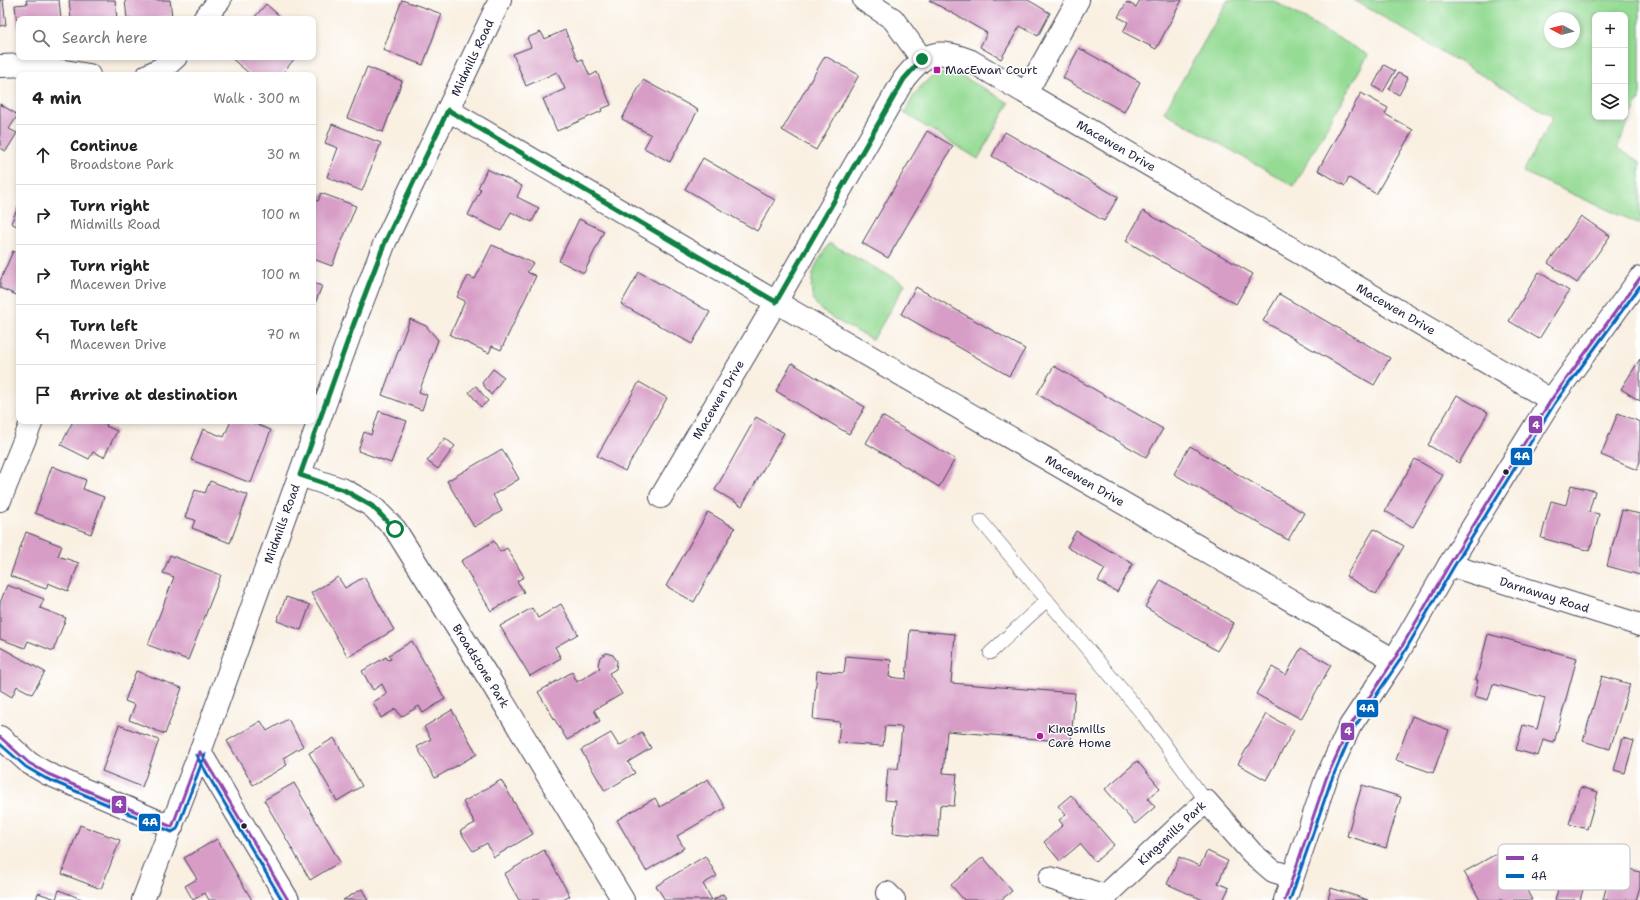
<!DOCTYPE html>
<html lang="en">
<head>
<meta charset="utf-8">
<style>
	:root { --surface:#fff; --page:#f2f2f2; --text:#222; --muted:#767676; --line:#e0e0e0 }
	body { margin:0; font-family:"Shantell Sans",sans-serif; background:var(--page); color:var(--text) }
	.controls { position:absolute; right:12px; top:12px; display:grid; overflow:hidden; border-radius:8px; box-shadow:0 2px 6px #0003 }
	.controls button { width:36px; height:36px; display:grid; place-items:center; padding:0; border:0; border-bottom:1px solid var(--line); background:var(--surface); color:var(--text); font:20px sans-serif }
	.compass { position:absolute; left:1544px; top:12px; width:36px; height:36px; border-radius:50%; background:var(--surface); box-shadow:0 2px 6px #0003; rotate:277deg }
	.stop { position:absolute; width:12px; height:12px; margin:-9px; border:3px solid #0b8043; border-radius:50%; background:#fff }
	.stop.end { background:#0b8043; border-color:#fff; box-shadow:0 1px 4px #0008 }
	.list { margin:0; padding:0; list-style:none }
	h2 { display:flex; justify-content:space-between; align-items:center; height:52px; margin:0; padding:0 16px; font-size:17px }
	h2 small { font-size:13px; font-weight:400; color:var(--muted) }
	.list li { display:grid; grid-template-columns:26px 1fr auto; gap:12px; align-items:center; box-sizing:border-box; height:60px; padding:0 16px; border-top:1px solid var(--line) }
	.list b { display:block; font-size:15px; white-space:nowrap }
	.list p { margin:0; font-size:13px; white-space:nowrap; color:var(--muted) }
	.list em { font-size:13px; font-style:normal; color:var(--muted) }
	.icon { flex:none; width:22px; height:22px; fill:none; stroke:currentColor; stroke-width:2; stroke-linecap:round; stroke-linejoin:round }
	.map { position:relative; flex:none; width:1640px; height:900px; overflow:hidden }
	.search { position:absolute; background:var(--surface); box-shadow:0 2px 6px #0003; left:16px; top:16px; width:300px; height:44px; display:flex; align-items:center; gap:10px; box-sizing:border-box; padding:0 14px; border-radius:8px; color:var(--muted); font-size:15px }
	.panel { position:absolute; background:var(--surface); box-shadow:0 2px 6px #0003; left:16px; top:72px; width:300px; height:352px; border-radius:8px }
	.map>svg:first-child { display:block }
</style>
</head>
<body>
<div class="map">
<svg width="1640" height="900" viewBox="0 0 1640 900">
	<rect width="100%" height="100%" fill="#fff"/>
	<filter id="ink" filterUnits="userSpaceOnUse"><feTurbulence type="fractalNoise" baseFrequency=".025" numOctaves="2"/><feDisplacementMap in="SourceGraphic" scale="8" xChannelSelector="R" yChannelSelector="G"/><feConvolveMatrix kernelMatrix="1 2 1 2 8 2 1 2 1" color-interpolation-filters="sRGB"/></filter>
	<filter id="wash" filterUnits="userSpaceOnUse"><feTurbulence type="fractalNoise" baseFrequency=".012" numOctaves="4" result="noise"/><feDisplacementMap in="SourceGraphic" scale="16" xChannelSelector="R" yChannelSelector="G"/><feGaussianBlur stdDeviation="0.9" result="paint"/><feColorMatrix in="noise" values="0 0 0 0 0 0 0 0 0 0 0 0 0 0 0 0 0 1.4 0 .05"/><feComposite in="paint" operator="in"/></filter>
	<g filter="url(#wash)">
		<rect width="100%" height="100%" fill="#f9f0e2"/>
		<g fill="#95db94" stroke="#5c7e68" fill-rule="evenodd">
			<path d="M1228,0H1272L1368,55L1294,186L1164,112Z"/>
			<path d="M1354,0H1640V101H1638L1617,148L1640,162V224L1523,172L1553,117ZM1595,15H1625V117H1595ZM1550,18H1574V42H1550Z"/>
			<path d="M948,73L964,77L1009,103L978,159L904,113C915,94 924,74 948,73Z"/>
			<path d="M829,243L905,284L873,340C859,332 824,316 816,304C809,294 811,278 815,267C819,259 825,251 829,243Z"/>
		</g>
		<g id="blocks">
			<g fill="#d79dc6">
				<path d="M0,0H3L6,25L0,26Z"/>
				<path d="M26,0H59L61,19H19L18,33L15,5L27,4Z"/>
				<path d="M69,0H115L117,19H71Z"/>
				<path d="M125,0H170L172,16L158,17V19H127Z"/>
				<path d="M402,0L442,14L423,65L383,50Z"/>
				<path d="M929,0H1028L1050,13L1038,36L1020,26L1001,59L980,47L987,33Z"/>
				<path d="M1140,0H1182L1156,49L1123,32L1128,22L1118,17L1127,2L1136,7Z"/>
				<path d="M266,4L283,19H253Z"/>
				<path d="M565,30L578,61L582,59L590,76L597,72L611,105L601,109L602,111L557,131L543,99L565,89L557,72L526,86L513,54L531,47L527,38L541,32L545,39Z"/>
				<path d="M1079,48L1140,82L1124,112L1063,78Z"/>
				<path d="M825,56L859,75L816,150L782,130Z"/>
				<path d="M230,57H296L281,75H251Z"/>
				<path d="M1384,65L1395,71L1383,92L1373,86Z"/>
				<path d="M367,67L402,81L383,132L347,118Z"/>
				<path d="M1398,73L1408,78L1399,95L1389,89Z"/>
				<path d="M643,80L698,110L670,162L644,148L651,135L622,119Z"/>
				<path d="M1361,93L1388,108L1385,114L1413,130L1376,194L1349,178L1345,186L1318,170Z"/>
				<path d="M0,104L18,115L9,129L17,133L6,151L0,148Z"/>
				<path d="M332,124L381,143L362,191L327,177L338,148L325,143Z"/>
				<path d="M927,131L953,146L888,258L862,243Z"/>
				<path d="M1005,132L1118,197L1104,221L992,156Z"/>
				<path d="M703,158L775,200L757,231L685,189Z"/>
				<path d="M487,169L522,186L517,197L539,208L532,222L511,212L501,231L468,215L481,189L478,188Z"/>
				<path d="M321,193L356,206L332,266L313,259V200L318,201Z"/>
				<path d="M19,205V227L11,223Z"/>
				<path d="M1143,211L1253,274L1236,304L1126,241Z"/>
				<path d="M1581,216L1610,236L1577,283L1548,263Z"/>
				<path d="M579,219L604,231L584,273L559,261Z"/>
				<path d="M492,245L533,263L527,272L536,276L501,350L492,346L489,353L450,335L465,301L457,297L468,276L475,279Z"/>
				<path d="M13,251L19,254V296L0,288V281Z"/>
				<path d="M639,272L710,312L692,344L621,304Z"/>
				<path d="M1539,272L1569,291L1539,339L1509,321Z"/>
				<path d="M313,283L322,286L313,308Z"/>
				<path d="M916,287L1025,349L1009,376L901,314Z"/>
				<path d="M1279,294L1390,358L1374,385L1263,321Z"/>
				<path d="M410,319L426,326L438,340L419,392L427,395L422,410L382,395Z"/>
				<path d="M1640,359V401L1621,389Z"/>
				<path d="M792,363L865,407L849,434L776,391Z"/>
				<path d="M1054,366L1163,429L1146,457L1037,394Z"/>
				<path d="M493,369L504,377L491,395L482,383Z"/>
				<path d="M639,382L667,398L625,471L597,456Z"/>
				<path d="M476,386L488,401L481,407L469,392Z"/>
				<path d="M1457,395L1488,413L1459,463L1428,445Z"/>
				<path d="M379,411L407,421L391,463L358,451L364,432L371,435Z"/>
				<path d="M1618,413L1640,422V461L1637,470L1601,455Z"/>
				<path d="M882,416L955,459L939,487L866,443Z"/>
				<path d="M756,417L784,433L742,506L715,490Z"/>
				<path d="M73,421H108L106,426L117,431L104,457L93,452L89,459L61,445Z"/>
				<path d="M231,421H247L271,430L251,483L191,460L203,429L224,437Z"/>
				<path d="M445,438L455,446L438,469L427,461Z"/>
				<path d="M1190,446L1304,513L1288,540L1174,474Z"/>
				<path d="M502,449L519,479L493,495L502,511L474,527L447,481Z"/>
				<path d="M1415,459L1443,475L1413,527L1385,511Z"/>
				<path d="M52,466L86,480L83,489L104,497L91,534L35,513Z"/>
				<path d="M210,481L248,495L230,543L192,528L195,520L185,517L195,490L205,493Z"/>
				<path d="M1571,485L1595,491L1589,512L1599,514L1590,551L1541,538L1551,501L1566,505Z"/>
				<path d="M1622,510L1640,514V575L1607,566Z"/>
				<path d="M708,512L735,528L694,602L666,586Z"/>
				<path d="M1374,529L1404,546L1376,594L1346,576Z"/>
				<path d="M1076,531L1133,564L1117,592L1098,581L1105,569L1067,547Z"/>
				<path d="M26,532L62,546L58,556L79,563L68,591L48,583L46,589L10,576Z"/>
				<path d="M494,541L500,552L507,548L524,577L517,581L524,592L491,611L461,561Z"/>
				<path d="M170,555L221,575L188,660L148,645L174,577L163,573Z"/>
				<path d="M338,577L345,588L364,577L394,630L348,657L311,593Z"/>
				<path d="M1161,580L1234,623L1217,651L1145,607Z"/>
				<path d="M7,585L44,599L40,608L66,618L53,651L28,641L25,648L0,639V603Z"/>
				<path d="M286,597L310,605L301,630L277,621Z"/>
				<path d="M561,604L578,634L555,647L561,658L530,676L500,626L532,608L538,618Z"/>
				<path d="M910,630L955,634L951,683L1075,693L1071,742L947,731L943,773L957,774L954,806L940,805L938,837L893,833L896,801L885,800L888,768L898,769L902,727L885,726L883,746L838,743L840,722L813,719L817,671L844,673L846,656L891,660L889,677L906,679Z"/>
				<path d="M1488,634L1577,658L1554,743L1543,740L1538,756L1516,750L1523,725L1537,729L1545,698L1493,684L1488,700L1474,696L1478,680H1476Z"/>
				<path d="M412,641L445,699L423,713L419,706L401,717L396,709L381,718L373,702L387,694L382,684L373,690L362,671L386,657L388,660L391,659L389,655Z"/>
				<path d="M0,647L45,672L32,694L17,686L12,697L0,690Z"/>
				<path d="M1301,648L1331,665L1301,719L1256,694L1272,667L1286,675Z"/>
				<path d="M606,653L613,655L617,661L616,669L609,673L622,694L594,710L600,721L567,740L538,692L572,672L577,682L600,668L598,665L600,657Z"/>
				<path d="M136,671L182,688L165,734L129,720L135,705L125,701Z"/>
				<path d="M1602,676L1630,684L1610,749L1583,741Z"/>
				<path d="M452,710L477,754L435,778L417,747L431,739L424,727Z"/>
				<path d="M1266,714L1294,730L1266,780L1238,764Z"/>
				<path d="M1412,716L1449,730L1433,773L1396,760Z"/>
				<path d="M288,719L303,746L283,758L287,765L253,785L227,741L261,721L267,731Z"/>
				<path d="M119,725L159,740L142,787L102,771Z"/>
				<path d="M642,732L651,748L628,762L635,773L605,791L581,750L611,733L619,746Z"/>
				<path d="M334,738L362,786L337,801L309,753Z"/>
				<path d="M1623,738L1634,741L1625,773L1614,770Z"/>
				<path d="M1137,761L1160,788L1148,799L1155,807L1135,824L1105,789Z"/>
				<path d="M708,779L725,808L677,836L684,848L646,871L617,820L655,798L660,807Z"/>
				<path d="M501,780L533,834L494,857L487,843L473,851L460,831L475,823L463,802Z"/>
				<path d="M294,783L340,862L310,880L264,800Z"/>
				<path d="M1362,785L1401,797L1386,848L1347,836Z"/>
				<path d="M1581,787L1598,792L1587,829L1569,824Z"/>
				<path d="M1071,795L1114,845L1095,862L1080,844L1060,861L1044,842L1063,825L1059,820L1066,815L1058,806Z"/>
				<path d="M80,825L120,840L101,889L62,874Z"/>
				<path d="M217,839L240,880L252,900H209L205,893L193,900L185,886L197,879L184,858Z"/>
				<path d="M1505,849L1532,900H1480L1464,872Z"/>
				<path d="M544,850L570,896L563,900H519L504,874Z"/>
				<path d="M1569,850L1593,856L1580,900H1555Z"/>
				<path d="M1207,851L1228,861L1218,883L1229,888L1223,900H1203L1167,884L1179,857L1200,866Z"/>
				<path d="M705,856L717,876L703,884L712,900H665L656,886Z"/>
				<path d="M983,857L1012,891L1001,900H964L951,885Z"/>
				<path d="M1612,864L1640,872V887L1636,900H1603Z"/>
				<path d="M1331,888L1368,900H1328Z"/>
				<path d="M362,889L368,900H343Z"/>
				<path d="M59,890L84,900H36L38,893L56,899Z"/>
				<path d="M723,894L727,900H713Z"/>
			</g>
		</g>
	</g>
	<g filter="url(#ink)">
		<use href="#blocks" fill-opacity="0" stroke="#424154" stroke-width="1"/>
		<g fill="none" stroke-linecap="round" stroke-linejoin="round">
			<g stroke="#424154" stroke-width="14">
				<g id="lane">
					<path d="M981,521L1144,716L1206,801"/>
					<path d="M990,653L1047,600"/>
				</g>
			</g>
			<g stroke="#424154" stroke-width="24">
				<g id="street">
					<path d="M864,0L893,19L922,59"/>
					<path d="M204,19L220,0"/>
					<path d="M0,66L28,65L89,75"/>
					<path d="M148,75L166,66L176,57"/>
					<path d="M1026,93L1078,0"/>
					<path id="s1" d="M448,110L776,302L1394,660"/>
					<path id="s2" d="M300,475L344,490L372,506L395,529L491,682L623,900"/>
					<path id="s3" d="M661,497L776,302L904,79C926,51 938,48 971,61L1551,400"/>
					<path d="M0,500L32,421"/>
					<path id="s4" d="M1449,565L1640,625"/>
					<path d="M0,737L29,763L48,774L172,827"/>
					<path d="M200,752L288,900"/>
					<path d="M1050,878L1105,896"/>
					<path d="M887,893L894,900"/>
					<path id="s5" d="M143,900L200,752L353,326L385,242L500,0"/>
					<path id="s6" d="M1106,900L1105,896L1206,801L1252,853L1273,871L1292,877"/>
				</g>
			</g>
			<g stroke="#424154" stroke-width="24">
				<path id="secondary" d="M1285,900L1326,779L1350,726L1394,660L1449,565L1551,400L1640,278"/>
			</g>
			<use href="#lane" stroke="#fff" stroke-width="13"/>
			<use href="#street" stroke="#fff" stroke-width="22"/>
			<use href="#secondary" stroke="#fff" stroke-width="22"/>
			<g stroke="#fff" stroke-width="6">
				<g id="bus-1">
					<path d="M0,737L29,763L48,774L172,827L200,752"/>
					<path d="M200,752L288,900"/>
					<path d="M1285,900L1326,779L1350,726L1394,660L1449,565L1551,400L1640,278"/>
				</g>
			</g>
			<g stroke="#fff" stroke-width="6">
				<g id="bus-2">
					<path d="M0,744L26,767L45,778L172,832L177,829L205,754"/>
					<path d="M196,755L282,900"/>
					<path d="M1290,900L1331,781L1354,728L1398,663L1453,568L1555,403L1640,286"/>
				</g>
			</g>
			<use href="#bus-1" stroke="#8e44ad" stroke-width="3"/>
			<use href="#bus-2" stroke="#0065bd" stroke-width="3"/>
		</g>
	</g>
	<g fill="none" stroke-linecap="round" stroke-linejoin="round" filter="url(#ink)">
		<path stroke="#0b8043" stroke-width="5" d="M395,529L372,506L344,490L300,475L353,326L385,242L448,110L776,302L904,79L922,59"/>
	</g>
	<g fill="#b5179e" stroke="#fff" stroke-width="1.5">
		<rect x="933" y="66" width="8" height="8" rx="2"/>
		<circle cx="1040" cy="736" r="4"/>
	</g>
	<g fill="#22223b" stroke="#fff" stroke-width="1.5">
		<circle cx="1506" cy="472" r="3.5"/>
		<circle cx="244" cy="826" r="3.5"/>
	</g>
	<g text-anchor="middle" dominant-baseline="central" stroke-width="3" stroke-linejoin="round" paint-order="stroke">
		<g font-size="12" fill="#22223b" stroke="#fff">
			<text stroke="none"><textPath href="#s5" startOffset="905">Midmills Road</textPath></text>
			<text stroke="none"><textPath href="#s3" startOffset="729">Macewen Drive</textPath></text>
			<text stroke="none"><textPath href="#s3" startOffset="1053">Macewen Drive</textPath></text>
			<text stroke="none"><textPath href="#s3" startOffset="113">Macewen Drive</textPath></text>
			<text stroke="none"><textPath href="#s1" startOffset="737">Macewen Drive</textPath></text>
			<text stroke="none"><textPath href="#s5" startOffset="401">Midmills Road</textPath></text>
			<text stroke="none"><textPath href="#s4" startOffset="100">Darnaway Road</textPath></text>
			<text stroke="none"><textPath href="#s2" startOffset="273">Broadstone Park</textPath></text>
			<text stroke="none"><textPath href="#s6" startOffset="96">Kingsmills Park</textPath></text>
		</g>
		<g font-size="12" fill="#22223b" stroke="#fff" text-anchor="start">
			<text x="945" y="70">MacEwan Court</text>
			<text x="1048" y="729">Kingsmills<tspan x="1048" dy="14">Care Home</tspan></text>
		</g>
	</g>
	<rect x="1498" y="844" width="132" height="46" rx="6" fill="#fff" stroke="#bdbdc4" stroke-width="1"/>
	<rect x="1506" y="856" width="18" height="4" fill="#8e44ad"/>
	<rect x="1506" y="874" width="18" height="4" fill="#0065bd"/>
	<g font-size="11" fill="#22223b">
		<text x="1531" y="862">4</text>
		<text x="1531" y="880">4A</text>
	</g>
	<g stroke="#fff" stroke-width="1.5">
		<rect x="1528" y="415" width="15" height="19" rx="4" fill="#8e44ad"/>
		<rect x="1510" y="447" width="23" height="19" rx="4" fill="#0065bd"/>
		<rect x="1356" y="699" width="23" height="19" rx="4" fill="#0065bd"/>
		<rect x="1340" y="722" width="15" height="19" rx="4" fill="#8e44ad"/>
		<rect x="111" y="795" width="16" height="19" rx="4" fill="#8e44ad"/>
		<rect x="138" y="813" width="23" height="19" rx="4" fill="#0065bd"/>
	</g>
	<g font-size="11" text-anchor="middle" font-weight="bold" fill="#fff">
		<text x="1536" y="429">4</text>
		<text x="1522" y="460">4A</text>
		<text x="1367" y="712">4A</text>
		<text x="1348" y="735">4</text>
		<text x="119" y="808">4</text>
		<text x="150" y="826">4A</text>
	</g>
</svg>
<div class="controls">
<button>+</button>
<button>−</button>
<button><svg class="icon" aria-label="layers" viewBox="0 0 24 24"><path d="M12 4l9 5-9 5-9-5zM3 14l9 5 9-5"/></svg></button>
</div>
<svg class="compass" viewBox="-18 -18 36 36"><path d="M0-13l5 13h-10z" fill="#e53935"/><path d="M0 13l5-13h-10z" fill="#767676"/></svg>
<div class="stop" style="left:395px;top:529px"></div>
<div class="stop end" style="left:922px;top:59px"></div>
<div class="search"><svg class="icon" aria-label="search" viewBox="0 0 24 24"><circle cx="10" cy="10" r="6"/><path d="M15 15l6 6"/></svg>Search here</div>
<section class="panel">
<h2>4 min<small>Walk · 300 m</small></h2>
<ul class="list">
<li><svg class="icon" aria-label="ahead" viewBox="0 0 24 24"><path d="M12 20V5M6 11l6-6 6 6"/></svg><div><b>Continue</b><p>Broadstone Park</p></div><em>30 m</em></li>
<li><svg class="icon" aria-label="right" viewBox="0 0 24 24"><path d="M7 20v-9h11M14 6l5 5-5 5"/></svg><div><b>Turn right</b><p>Midmills Road</p></div><em>100 m</em></li>
<li><svg class="icon" aria-label="right" viewBox="0 0 24 24"><path d="M7 20v-9h11M14 6l5 5-5 5"/></svg><div><b>Turn right</b><p>Macewen Drive</p></div><em>100 m</em></li>
<li><svg class="icon" aria-label="left" viewBox="0 0 24 24"><path d="M17 20v-9H6M10 6l-5 5 5 5"/></svg><div><b>Turn left</b><p>Macewen Drive</p></div><em>70 m</em></li>
<li><svg class="icon" aria-label="arrive" viewBox="0 0 24 24"><path d="M6 21V4h12l-3 4 3 4H6"/></svg><div><b>Arrive at destination</b></div></li>
</ul>
</section>
</div>
</body>
</html>
